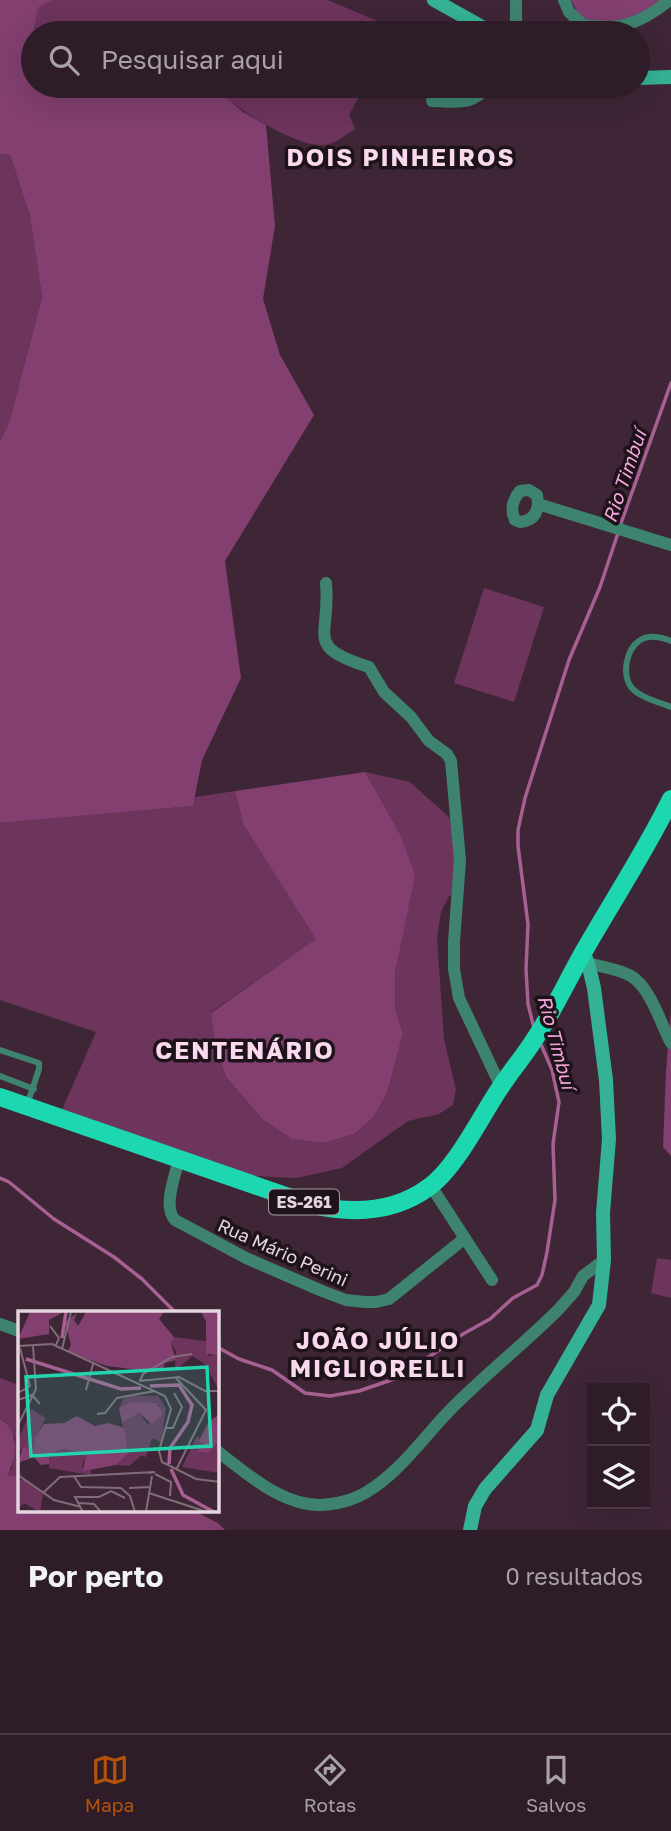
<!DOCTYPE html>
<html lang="pt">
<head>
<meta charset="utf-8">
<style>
	:root { --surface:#2e1c28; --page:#362530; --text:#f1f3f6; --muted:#a7a1a8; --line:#493a45; --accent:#b45309 }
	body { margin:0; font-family:"Golos Text",sans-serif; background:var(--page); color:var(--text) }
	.controls { position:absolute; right:21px; bottom:21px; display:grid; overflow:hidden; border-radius:0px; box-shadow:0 7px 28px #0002 }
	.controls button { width:63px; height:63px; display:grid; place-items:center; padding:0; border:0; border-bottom:2px solid var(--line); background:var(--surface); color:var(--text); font:35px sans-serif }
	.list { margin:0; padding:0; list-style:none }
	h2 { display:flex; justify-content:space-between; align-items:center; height:91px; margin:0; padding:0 28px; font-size:30px }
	h2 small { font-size:23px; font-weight:400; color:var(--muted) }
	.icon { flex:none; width:38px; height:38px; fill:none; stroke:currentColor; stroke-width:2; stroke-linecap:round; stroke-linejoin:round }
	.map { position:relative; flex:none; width:671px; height:1530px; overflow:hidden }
	.search { position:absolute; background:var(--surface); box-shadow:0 7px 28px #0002; left:21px; right:21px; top:21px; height:77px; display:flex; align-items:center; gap:18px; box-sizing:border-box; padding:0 24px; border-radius:38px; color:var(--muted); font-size:26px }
	.sheet { height:203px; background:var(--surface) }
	nav { display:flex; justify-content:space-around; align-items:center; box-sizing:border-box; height:98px; border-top:2px solid var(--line); background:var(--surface); font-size:19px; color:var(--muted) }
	nav a { display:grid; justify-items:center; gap:4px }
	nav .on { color:var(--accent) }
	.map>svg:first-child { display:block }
</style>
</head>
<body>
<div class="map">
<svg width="671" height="1530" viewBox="0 0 671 1530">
	<rect width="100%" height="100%" fill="#3e2636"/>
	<g fill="#6d345c">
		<path d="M53,0H328L396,29L394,33H42L34,29L38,8Z"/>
		<path d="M212,86H365L349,115L355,129C347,134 336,143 326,145C297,149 232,106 212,86Z"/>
		<path d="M0,154L10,155L30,216L42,297L9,425L0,441Z"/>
		<path d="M484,588L544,607L514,702L454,683Z"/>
		<path d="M365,772L410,782L450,818L459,852L460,892L449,896L441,912L437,938L444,1039L456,1090L453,1105L439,1114L408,1121L342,1168L296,1178L235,1175L61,1112L96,1032L0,1000V823L192,806L195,797L235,791L243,824L317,939L211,1012L215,1045L226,1077L263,1120L292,1139L325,1143L354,1134L373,1118L387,1093L403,1034L395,1007V973L402,934L400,834Z"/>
		<path d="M657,1258L671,1260V1298L651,1293Z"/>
		<path d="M0,1378L19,1385V1476H6L12,1468L15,1438L3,1420L0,1419Z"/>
	</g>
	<g fill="#823f6f">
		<path d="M0,0H53L38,8L34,29L42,33H33V86H212L243,112L266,125L275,226L263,299L280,355L314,415L225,561L241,678L202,760L193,806L0,823V441L9,424L42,297L30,216L10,155L0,154Z"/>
		<path d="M571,0H664L624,23L581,20Z"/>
		<path d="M365,772L400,834L415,875L395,973V1007L403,1034L387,1093L373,1118L354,1134L325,1143L292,1139L263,1120L226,1077L215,1045L211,1013L316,939L243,824L235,791Z"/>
		<path d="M671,1011V1156L663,1147L666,1071Z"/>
		<path d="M0,1419C20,1430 17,1458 7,1476H19V1511H194L218,1523L225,1530H0Z"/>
	</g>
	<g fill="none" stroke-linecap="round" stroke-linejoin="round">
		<g stroke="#a76091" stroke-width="3.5">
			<path d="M620,526L671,383"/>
			<path d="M534,1028L528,1004L526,969L528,924L518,846V830L525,798L569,660L600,587L618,533"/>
			<path d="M0,1178L9,1182L54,1219L114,1257L142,1279L176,1313"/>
			<path d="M217,1347L239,1359L272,1370L305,1393L330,1396L359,1391L397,1378L463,1334L490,1319L513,1298L537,1285L542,1275L547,1252L555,1200L553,1144L559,1102L552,1070L540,1042"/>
		</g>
		<g stroke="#3d8370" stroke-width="6">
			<path d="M671,641C661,637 648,634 639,641C626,650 622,674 631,687C640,698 659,702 671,707"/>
			<path d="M0,1050L39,1063V1069L27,1105"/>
			<path d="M0,1076L34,1089"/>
		</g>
		<g stroke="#3d8370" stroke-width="12">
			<path d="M564,0L569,12L583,25C621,31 641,23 670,0"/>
			<path d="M516,33V0"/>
			<path d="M432,101C454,101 473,107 487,86"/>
			<path d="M538,504C537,515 531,521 520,522L515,520C510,510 513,499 520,491L529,490L537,495L538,504L671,545"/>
			<path d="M326,583C331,638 303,646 369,667L384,692L411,717L429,741L447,754L451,761L460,860L454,942V969L459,998L501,1087"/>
			<path d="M588,963C602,967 619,969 631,976C650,987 661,1024 671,1043"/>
			<path d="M179,1158C176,1175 162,1206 175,1220L246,1258L322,1291L346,1300L365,1302H376L389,1299L465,1238"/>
			<path d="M431,1186L492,1280"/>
			<path d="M0,1324L19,1331"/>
			<path d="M217,1451C245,1472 273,1498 308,1504C327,1507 349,1502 365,1493C400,1473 425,1435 453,1407C487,1373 525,1343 559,1309L574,1292L583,1276L604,1260"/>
		</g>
		<g stroke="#35b295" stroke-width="14">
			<path d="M434,0L493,33"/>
			<path d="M638,78L671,77"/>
			<path d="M470,1530L475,1506L485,1489L537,1430L547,1395L599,1305L604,1260L603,1213L609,1139L606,1080L594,988L588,963L583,952"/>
		</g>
		<path stroke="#1dd7b1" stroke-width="18" d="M0,1097L312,1205C352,1214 394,1213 429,1187C456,1168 481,1116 500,1088C511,1071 524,1056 534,1040C553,1012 567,981 584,951C613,900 645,852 671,799"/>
	</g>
	<g text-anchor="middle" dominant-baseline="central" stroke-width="7" stroke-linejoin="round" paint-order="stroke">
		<rect fill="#1e131a" stroke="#a99ba4" stroke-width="2" x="269" y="1189.5" width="70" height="25" rx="5"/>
		<g font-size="16" font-weight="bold" fill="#e5d5df">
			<text x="304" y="1202">ES-261</text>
		</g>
		<g font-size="18" fill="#e5d5df" stroke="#1e131a">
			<text transform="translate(283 1252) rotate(24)">Rua Mário Perini</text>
		</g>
		<g font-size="19" font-style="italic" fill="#f4a6db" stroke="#1e131a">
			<text transform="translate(624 476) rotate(-71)">Rio Timbuí</text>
			<text transform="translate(557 1042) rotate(75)">Rio Timbuí</text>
		</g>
		<g font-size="24" font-weight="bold" letter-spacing="2" fill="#fad9ee" stroke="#1e131a">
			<text x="401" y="156">DOIS PINHEIROS</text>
			<text x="245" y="1049">CENTENÁRIO</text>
			<text x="378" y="1339">JOÃO JÚLIO<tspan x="378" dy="28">MIGLIORELLI</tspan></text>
		</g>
	</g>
	<g transform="translate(18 1311)">
		<rect width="201" height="201" fill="#3e2636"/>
		<path d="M156,26L188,30L190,45L201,43V80L187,53L174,45L157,60L158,40L153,33ZM115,85H140L148,97L143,131L134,127L128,146L123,145L111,155L98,154L110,143L104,112L121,102L130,114L142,94L113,91L101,97L106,87ZM13,98L28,107L18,124L16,141L3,138L0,143V130ZM179,125L186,132L180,136L183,142H190L201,131V162L164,156ZM47,138L68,144L64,156L73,159V164L31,157V143ZM5,168L25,183L22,201L6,192L0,198V170Z" fill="#6d345c"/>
		<path d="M12,1H46L31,9V23L0,28ZM68,1H146L141,8L156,26L153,33L158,49L147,52L144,60H130L89,55L49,41L53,34L47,11L59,2L56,9L60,15ZM183,1H201L199,44L188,43V10ZM113,91L139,92L145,103L134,113L121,102L104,112L101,97ZM201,104V131L190,142L180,141L181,135L186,134L181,130L191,110ZM59,105L77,115L91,112L106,117L110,143L98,154L65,160L68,144L47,138L31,143V153L23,154L16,146L0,152L5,136L16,140L17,126L26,113L46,112Z" fill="#823f6f"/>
		<path fill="none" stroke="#a76091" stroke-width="3.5" d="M44,27L48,1M8,48L103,78L123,77M132,75L161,74L174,94L170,111L152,137L151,153M153,158L165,184L196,201"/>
		<path fill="none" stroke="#816c7a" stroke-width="2" d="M32,15L41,27L38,34M0,35L34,33L147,85L153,98L141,140L144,151L178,168L202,171M44,38L53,1M157,66L188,99L158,159M121,70L161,66L187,80H202M122,70L125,63L154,46L174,43M68,79L75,53M0,82L12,75L2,37M0,89L14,84L22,93M79,103L87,102L99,87L137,80M0,114L18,78L15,35M148,117H155L164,96L156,82M137,163L153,171L152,185M0,164L36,189L63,196M56,165L63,176L103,177M103,177L112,185L117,201M111,177L132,176M26,181L42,166L137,161L131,162M131,182L189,201M60,192L76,193L83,201M65,201L57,186H81L93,180L107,187M128,201L134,165"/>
		<path fill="#22d5af" fill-opacity="0.15" stroke="#22d5af" stroke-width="3.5" d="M189,56L193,135L13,145L8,66Z"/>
		<rect width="201" height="201" fill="none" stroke="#e5d5df" stroke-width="3.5"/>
	</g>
</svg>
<div class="controls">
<button><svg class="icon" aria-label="locate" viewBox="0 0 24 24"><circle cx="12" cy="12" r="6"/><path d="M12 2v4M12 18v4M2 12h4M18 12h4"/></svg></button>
<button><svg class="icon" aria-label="layers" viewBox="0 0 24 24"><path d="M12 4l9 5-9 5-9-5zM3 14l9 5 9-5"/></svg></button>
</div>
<div class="search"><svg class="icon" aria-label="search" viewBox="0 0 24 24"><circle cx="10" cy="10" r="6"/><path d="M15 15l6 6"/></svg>Pesquisar aqui</div>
</div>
<section class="sheet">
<h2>Por perto<small>0 resultados</small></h2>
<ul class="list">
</ul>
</section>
<nav>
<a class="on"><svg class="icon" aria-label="map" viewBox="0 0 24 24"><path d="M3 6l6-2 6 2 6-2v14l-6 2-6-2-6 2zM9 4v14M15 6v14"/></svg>Mapa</a>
<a><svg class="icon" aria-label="directions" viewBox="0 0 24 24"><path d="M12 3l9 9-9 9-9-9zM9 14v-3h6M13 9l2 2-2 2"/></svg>Rotas</a>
<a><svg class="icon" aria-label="saved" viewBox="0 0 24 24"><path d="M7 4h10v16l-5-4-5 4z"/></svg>Salvos</a>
</nav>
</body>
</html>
